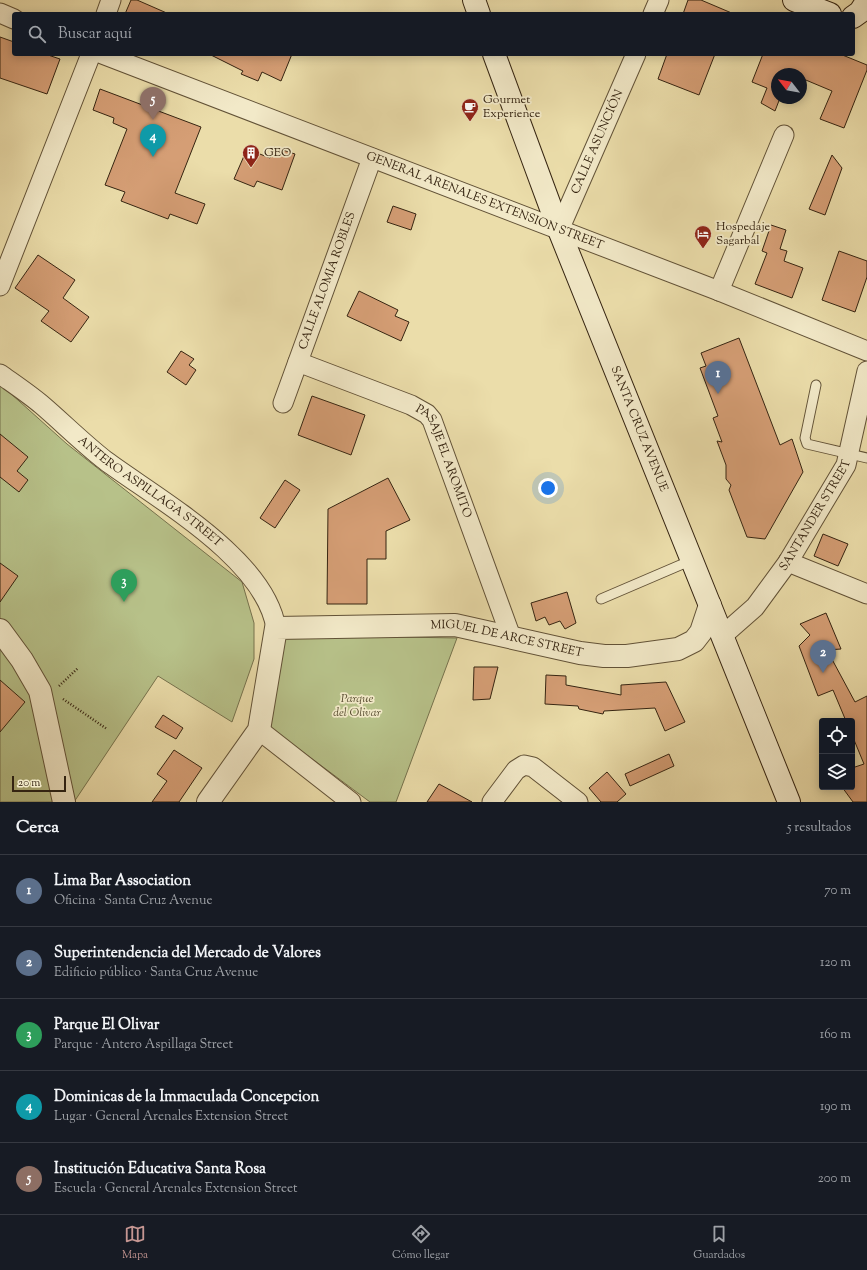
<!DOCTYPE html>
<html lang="es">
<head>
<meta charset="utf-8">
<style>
	:root { --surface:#171b24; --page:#20242c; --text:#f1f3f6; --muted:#9ea1a6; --line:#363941; --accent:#c59692 }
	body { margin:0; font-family:"Sorts Mill Goudy",serif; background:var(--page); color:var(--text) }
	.controls { position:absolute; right:12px; bottom:12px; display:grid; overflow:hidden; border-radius:4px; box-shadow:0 2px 10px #0003 }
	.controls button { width:36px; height:36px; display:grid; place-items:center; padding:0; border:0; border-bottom:1px solid var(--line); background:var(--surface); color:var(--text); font:20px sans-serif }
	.compass { position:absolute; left:771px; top:68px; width:36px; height:36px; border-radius:50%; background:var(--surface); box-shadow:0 2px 10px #0003; rotate:301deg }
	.scale { position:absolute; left:12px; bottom:10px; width:54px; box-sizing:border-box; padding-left:4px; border:2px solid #352411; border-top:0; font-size:11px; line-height:14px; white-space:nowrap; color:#352411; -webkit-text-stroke:3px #f2e9c8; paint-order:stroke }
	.you { position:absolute; left:548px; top:488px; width:14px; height:14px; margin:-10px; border:3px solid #fff; border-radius:50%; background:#1a73e8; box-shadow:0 0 0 6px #1a73e833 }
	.badge { display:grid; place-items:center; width:26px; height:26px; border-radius:50%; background:var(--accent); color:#fff; font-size:13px; font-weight:700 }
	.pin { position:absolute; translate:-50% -33px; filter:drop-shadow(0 1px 2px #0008) }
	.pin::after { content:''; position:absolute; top:21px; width:14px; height:12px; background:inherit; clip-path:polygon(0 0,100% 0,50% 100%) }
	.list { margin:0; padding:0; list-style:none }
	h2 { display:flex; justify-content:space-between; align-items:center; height:52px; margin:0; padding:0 16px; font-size:17px }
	h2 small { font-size:13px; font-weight:400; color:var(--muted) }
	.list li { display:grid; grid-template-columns:26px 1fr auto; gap:12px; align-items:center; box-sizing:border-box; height:72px; padding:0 16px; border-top:1px solid var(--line) }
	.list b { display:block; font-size:15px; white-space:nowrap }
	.list p { margin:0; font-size:13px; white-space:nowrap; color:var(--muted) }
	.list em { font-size:13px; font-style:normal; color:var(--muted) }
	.icon { flex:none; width:22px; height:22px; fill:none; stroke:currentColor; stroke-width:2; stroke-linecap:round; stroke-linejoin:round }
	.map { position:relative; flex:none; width:867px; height:802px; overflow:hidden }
	.search { position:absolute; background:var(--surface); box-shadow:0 2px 10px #0003; left:12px; right:12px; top:12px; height:44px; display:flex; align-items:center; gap:10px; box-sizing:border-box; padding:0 14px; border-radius:4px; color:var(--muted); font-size:15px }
	.sheet { height:412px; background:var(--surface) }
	nav { display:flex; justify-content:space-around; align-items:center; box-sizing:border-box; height:56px; border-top:1px solid var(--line); background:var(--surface); font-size:11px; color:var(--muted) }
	nav a { display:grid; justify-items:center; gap:2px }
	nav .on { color:var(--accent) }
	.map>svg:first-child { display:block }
</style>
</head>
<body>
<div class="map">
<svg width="867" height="802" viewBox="0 0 867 802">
	<rect width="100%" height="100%" fill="#ebddaa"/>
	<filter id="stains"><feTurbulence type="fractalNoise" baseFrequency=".005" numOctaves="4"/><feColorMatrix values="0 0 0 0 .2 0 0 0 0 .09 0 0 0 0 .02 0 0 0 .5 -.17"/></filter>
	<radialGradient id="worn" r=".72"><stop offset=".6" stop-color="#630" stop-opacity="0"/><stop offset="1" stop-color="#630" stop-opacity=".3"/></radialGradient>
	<g fill="#b7c189" stroke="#76724d">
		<path d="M0,384L67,444L242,582L254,623V659L232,722L158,676L74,802H0Z"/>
		<path d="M285,635L457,638L396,802H370L264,723Z"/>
	</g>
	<g fill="#d59e75" stroke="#352411">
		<path d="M131,0H137L169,14H125Z"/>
		<path d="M688,0H701L734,14H683Z"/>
		<path d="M0,37L14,42V54H45L60,59L47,94L0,78Z"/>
		<path d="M209,54H292L281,81L262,72L258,81L241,74L243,71Z"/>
		<path d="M667,54H715L699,95L658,79Z"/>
		<path d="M763,54H840L867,65V70L844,128L820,119L832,91L801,78V74H777V98H780L775,111L761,103L767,88L752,82Z"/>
		<path d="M100,89L201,127L175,193L205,204L197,224L170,214L168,219L121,201L125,192L105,185L127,129L113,123L114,118L93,110Z"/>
		<path d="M274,147L295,154L282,190L257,181L254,187L234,179L247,149L270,158Z"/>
		<path d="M832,155L842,168L825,215L809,209Z"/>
		<path d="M393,206L416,214L411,230L387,222Z"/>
		<path d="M771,225L786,230L780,249L787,251L784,261L803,268L792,298L755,284L767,253L762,251Z"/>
		<path d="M839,251L867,261V277L855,312L822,300Z"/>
		<path d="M38,255L75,280L63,298L89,317L71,342L41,321L49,311L15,288Z"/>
		<path d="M359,291L398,310L395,316L409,322L401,341L347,316Z"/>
		<path d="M739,338L780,445L792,439L803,472L765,539L747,537L729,490L731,485L726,479V465L717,441L722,442L713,418L718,416L700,368L706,366L701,353Z"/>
		<path d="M181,351L194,359L189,365L196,370L186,385L167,372Z"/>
		<path d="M312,396L365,415L351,455L298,435Z"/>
		<path d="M0,434L28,457L17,471L28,480L19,492L0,477Z"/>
		<path d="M388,478L410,520L386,531V559H367V604H327L328,509Z"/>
		<path d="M285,480L300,490L275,528L260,518Z"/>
		<path d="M823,534L848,544L838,566L814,556Z"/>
		<path d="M0,563L18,576L0,602Z"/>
		<path d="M567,592L576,623L565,629L560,621L549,625L545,617L536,621L531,603Z"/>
		<path d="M826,613L841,649L827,650L855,702L867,696V802H853L842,787H852V768L864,764L852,735V721H846L833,690L818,696L799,646L810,635L800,624Z"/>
		<path d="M474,667H498L490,699L473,700Z"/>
		<path d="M546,675L566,676V685L621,695V685L666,682L685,722L665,731L655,708L604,711L603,714L579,709L578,706L545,704Z"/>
		<path d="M0,680L25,702L0,732Z"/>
		<path d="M163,715L183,728L176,739L155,727Z"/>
		<path d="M174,750L202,768L179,802H152L167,781L157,774Z"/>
		<path d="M669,754L674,766L630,786L625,774Z"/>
		<path d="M607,772L626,794L617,802H601L589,788Z"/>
		<path d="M439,784L472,802H427Z"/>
	</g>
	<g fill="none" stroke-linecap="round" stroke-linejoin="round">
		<g stroke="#625237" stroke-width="11">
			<g id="service">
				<path d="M816,385L805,438L807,444L867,458"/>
				<path d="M601,599L692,560"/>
			</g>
		</g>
		<g stroke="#625237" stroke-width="21">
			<g id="minor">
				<path d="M0,13L14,19"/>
				<path d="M106,14L111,0"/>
				<path d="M653,14L659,0"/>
				<path id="s1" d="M102,54L719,291L867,351"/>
				<path id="s2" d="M559,230L636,54"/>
				<path d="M0,286L91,54"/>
				<path d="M719,291L784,135"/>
				<path id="s3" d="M298,362L411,405L427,414L432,420L511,637"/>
				<path id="s4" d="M0,374C14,384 29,394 42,405C63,423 84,444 106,461C159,500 265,559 276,628"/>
				<path id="s5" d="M283,403L372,158"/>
				<path d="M788,562L867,594"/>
				<path id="s6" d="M722,636L755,607L788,562L846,465L867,371"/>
				<path d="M259,730L351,802"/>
				<path d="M492,802L516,770L524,765L533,767L578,802"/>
			</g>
		</g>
		<g stroke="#625237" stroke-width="24">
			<g id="tertiary">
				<path d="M0,630L22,660L40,691L64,802"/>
				<path id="s7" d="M208,802L259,730L276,628L455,625L580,653L604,656H627L678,649L694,641L701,632L710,605"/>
			</g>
		</g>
		<g stroke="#352411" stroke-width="24">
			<g id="secondary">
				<path d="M474,0L479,14"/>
				<path d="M794,0L830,14"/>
				<path d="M853,17L860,12L867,1"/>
				<path id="s8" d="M494,54L559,230L789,802"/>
			</g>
		</g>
		<g stroke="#352411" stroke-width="2.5" stroke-dasharray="1 2" stroke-linecap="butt">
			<path d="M59,686L78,668"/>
			<path d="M63,699L107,729"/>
		</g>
		<use href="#service" stroke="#f2e9c8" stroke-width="9"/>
		<use href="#minor" stroke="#f2e9c8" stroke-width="19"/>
		<use href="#tertiary" stroke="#f2e9c8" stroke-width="22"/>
		<use href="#secondary" stroke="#f2e9c8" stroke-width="22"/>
	</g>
	<defs>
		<g id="cafe-pin" transform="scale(0.9)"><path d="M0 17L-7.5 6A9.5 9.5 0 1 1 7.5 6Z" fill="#8f2418" stroke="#f2e9c8"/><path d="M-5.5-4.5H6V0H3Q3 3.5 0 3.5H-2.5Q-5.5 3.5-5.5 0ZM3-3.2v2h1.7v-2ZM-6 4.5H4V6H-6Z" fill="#fff"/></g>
		<g id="building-pin" transform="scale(0.9)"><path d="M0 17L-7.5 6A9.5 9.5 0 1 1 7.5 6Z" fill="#8f2418" stroke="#f2e9c8"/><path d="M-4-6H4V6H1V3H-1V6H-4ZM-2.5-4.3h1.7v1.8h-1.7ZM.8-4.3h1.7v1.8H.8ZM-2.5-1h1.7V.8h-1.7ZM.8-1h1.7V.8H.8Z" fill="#fff"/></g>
		<g id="hotel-pin" transform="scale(0.9)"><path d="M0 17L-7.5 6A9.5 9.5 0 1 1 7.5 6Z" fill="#8f2418" stroke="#f2e9c8"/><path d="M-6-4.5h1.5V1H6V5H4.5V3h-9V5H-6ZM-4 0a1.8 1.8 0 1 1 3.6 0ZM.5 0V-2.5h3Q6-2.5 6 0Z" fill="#fff"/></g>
	</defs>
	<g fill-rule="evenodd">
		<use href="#cafe-pin" x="470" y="107"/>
		<use href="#building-pin" x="251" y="153"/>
		<use href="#hotel-pin" x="703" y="234"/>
	</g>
	<g text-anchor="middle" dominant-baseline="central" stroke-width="3.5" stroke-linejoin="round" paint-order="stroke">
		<g font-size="12" fill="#352411" stroke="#f2e9c8" text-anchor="start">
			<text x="483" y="100">Gourmet<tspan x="483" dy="14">Experience</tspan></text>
			<text x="264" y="153">GEO</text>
			<text x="716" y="227">Hospedaje<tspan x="716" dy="14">Sagarbal</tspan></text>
		</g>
		<g font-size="12" fill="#352411" stroke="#f2e9c8">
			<text stroke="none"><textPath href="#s2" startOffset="96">CALLE ASUNCIÓN</textPath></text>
			<text stroke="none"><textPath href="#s1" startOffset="410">GENERAL ARENALES EXTENSION STREET</textPath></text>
			<text stroke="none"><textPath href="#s5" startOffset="130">CALLE ALOMIA ROBLES</textPath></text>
			<text stroke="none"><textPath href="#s8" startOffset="402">SANTA CRUZ AVENUE</textPath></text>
			<text stroke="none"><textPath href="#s3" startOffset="189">PASAJE EL AROMITO</textPath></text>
			<text stroke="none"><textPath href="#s4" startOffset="191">ANTERO ASPILLAGA STREET</textPath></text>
			<text stroke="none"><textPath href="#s6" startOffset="154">SANTANDER STREET</textPath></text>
			<text stroke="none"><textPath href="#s7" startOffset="424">MIGUEL DE ARCE STREET</textPath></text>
		</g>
		<g font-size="12" font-style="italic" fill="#564b2f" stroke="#f2e9c8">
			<text x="357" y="699">Parque<tspan x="357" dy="14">del Olivar</tspan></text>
		</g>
	</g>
	<rect width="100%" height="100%" filter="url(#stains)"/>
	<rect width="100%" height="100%" fill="url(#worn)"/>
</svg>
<div class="controls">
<button><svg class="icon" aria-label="locate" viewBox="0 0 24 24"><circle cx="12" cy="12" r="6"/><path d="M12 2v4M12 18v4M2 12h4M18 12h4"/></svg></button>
<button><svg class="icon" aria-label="layers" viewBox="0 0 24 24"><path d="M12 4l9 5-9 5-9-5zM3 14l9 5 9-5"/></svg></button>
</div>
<svg class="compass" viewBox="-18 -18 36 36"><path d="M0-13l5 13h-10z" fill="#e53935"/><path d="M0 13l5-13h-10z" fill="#9ea1a6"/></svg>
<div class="scale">20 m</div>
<div class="you"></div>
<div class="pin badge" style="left:718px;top:394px;background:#5c6f8a">1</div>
<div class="pin badge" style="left:823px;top:673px;background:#5c6f8a">2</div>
<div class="pin badge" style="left:124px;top:602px;background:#2e9e5b">3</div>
<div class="pin badge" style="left:153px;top:157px;background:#0f9aa8">4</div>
<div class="pin badge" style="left:153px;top:120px;background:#8d6e63">5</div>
<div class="search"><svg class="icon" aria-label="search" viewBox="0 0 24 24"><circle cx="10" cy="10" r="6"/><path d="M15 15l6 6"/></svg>Buscar aquí</div>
</div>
<section class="sheet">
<h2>Cerca<small>5 resultados</small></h2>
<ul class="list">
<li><span class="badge" style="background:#5c6f8a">1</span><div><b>Lima Bar Association</b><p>Oficina · Santa Cruz Avenue</p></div><em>70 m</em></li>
<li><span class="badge" style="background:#5c6f8a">2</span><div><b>Superintendencia del Mercado de Valores</b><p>Edificio público · Santa Cruz Avenue</p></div><em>120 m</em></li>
<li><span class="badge" style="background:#2e9e5b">3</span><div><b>Parque El Olivar</b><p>Parque · Antero Aspillaga Street</p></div><em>160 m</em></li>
<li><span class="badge" style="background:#0f9aa8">4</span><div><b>Dominicas de la Immaculada Concepcion</b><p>Lugar · General Arenales Extension Street</p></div><em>190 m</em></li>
<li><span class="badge" style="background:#8d6e63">5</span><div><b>Institución Educativa Santa Rosa</b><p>Escuela · General Arenales Extension Street</p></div><em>200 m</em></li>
</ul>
</section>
<nav>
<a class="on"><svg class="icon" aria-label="map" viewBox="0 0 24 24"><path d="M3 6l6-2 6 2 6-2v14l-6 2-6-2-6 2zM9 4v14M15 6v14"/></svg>Mapa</a>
<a><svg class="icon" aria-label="directions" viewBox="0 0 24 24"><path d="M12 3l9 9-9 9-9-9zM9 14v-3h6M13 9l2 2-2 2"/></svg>Cómo llegar</a>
<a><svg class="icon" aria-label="saved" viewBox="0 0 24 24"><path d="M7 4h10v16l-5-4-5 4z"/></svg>Guardados</a>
</nav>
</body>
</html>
